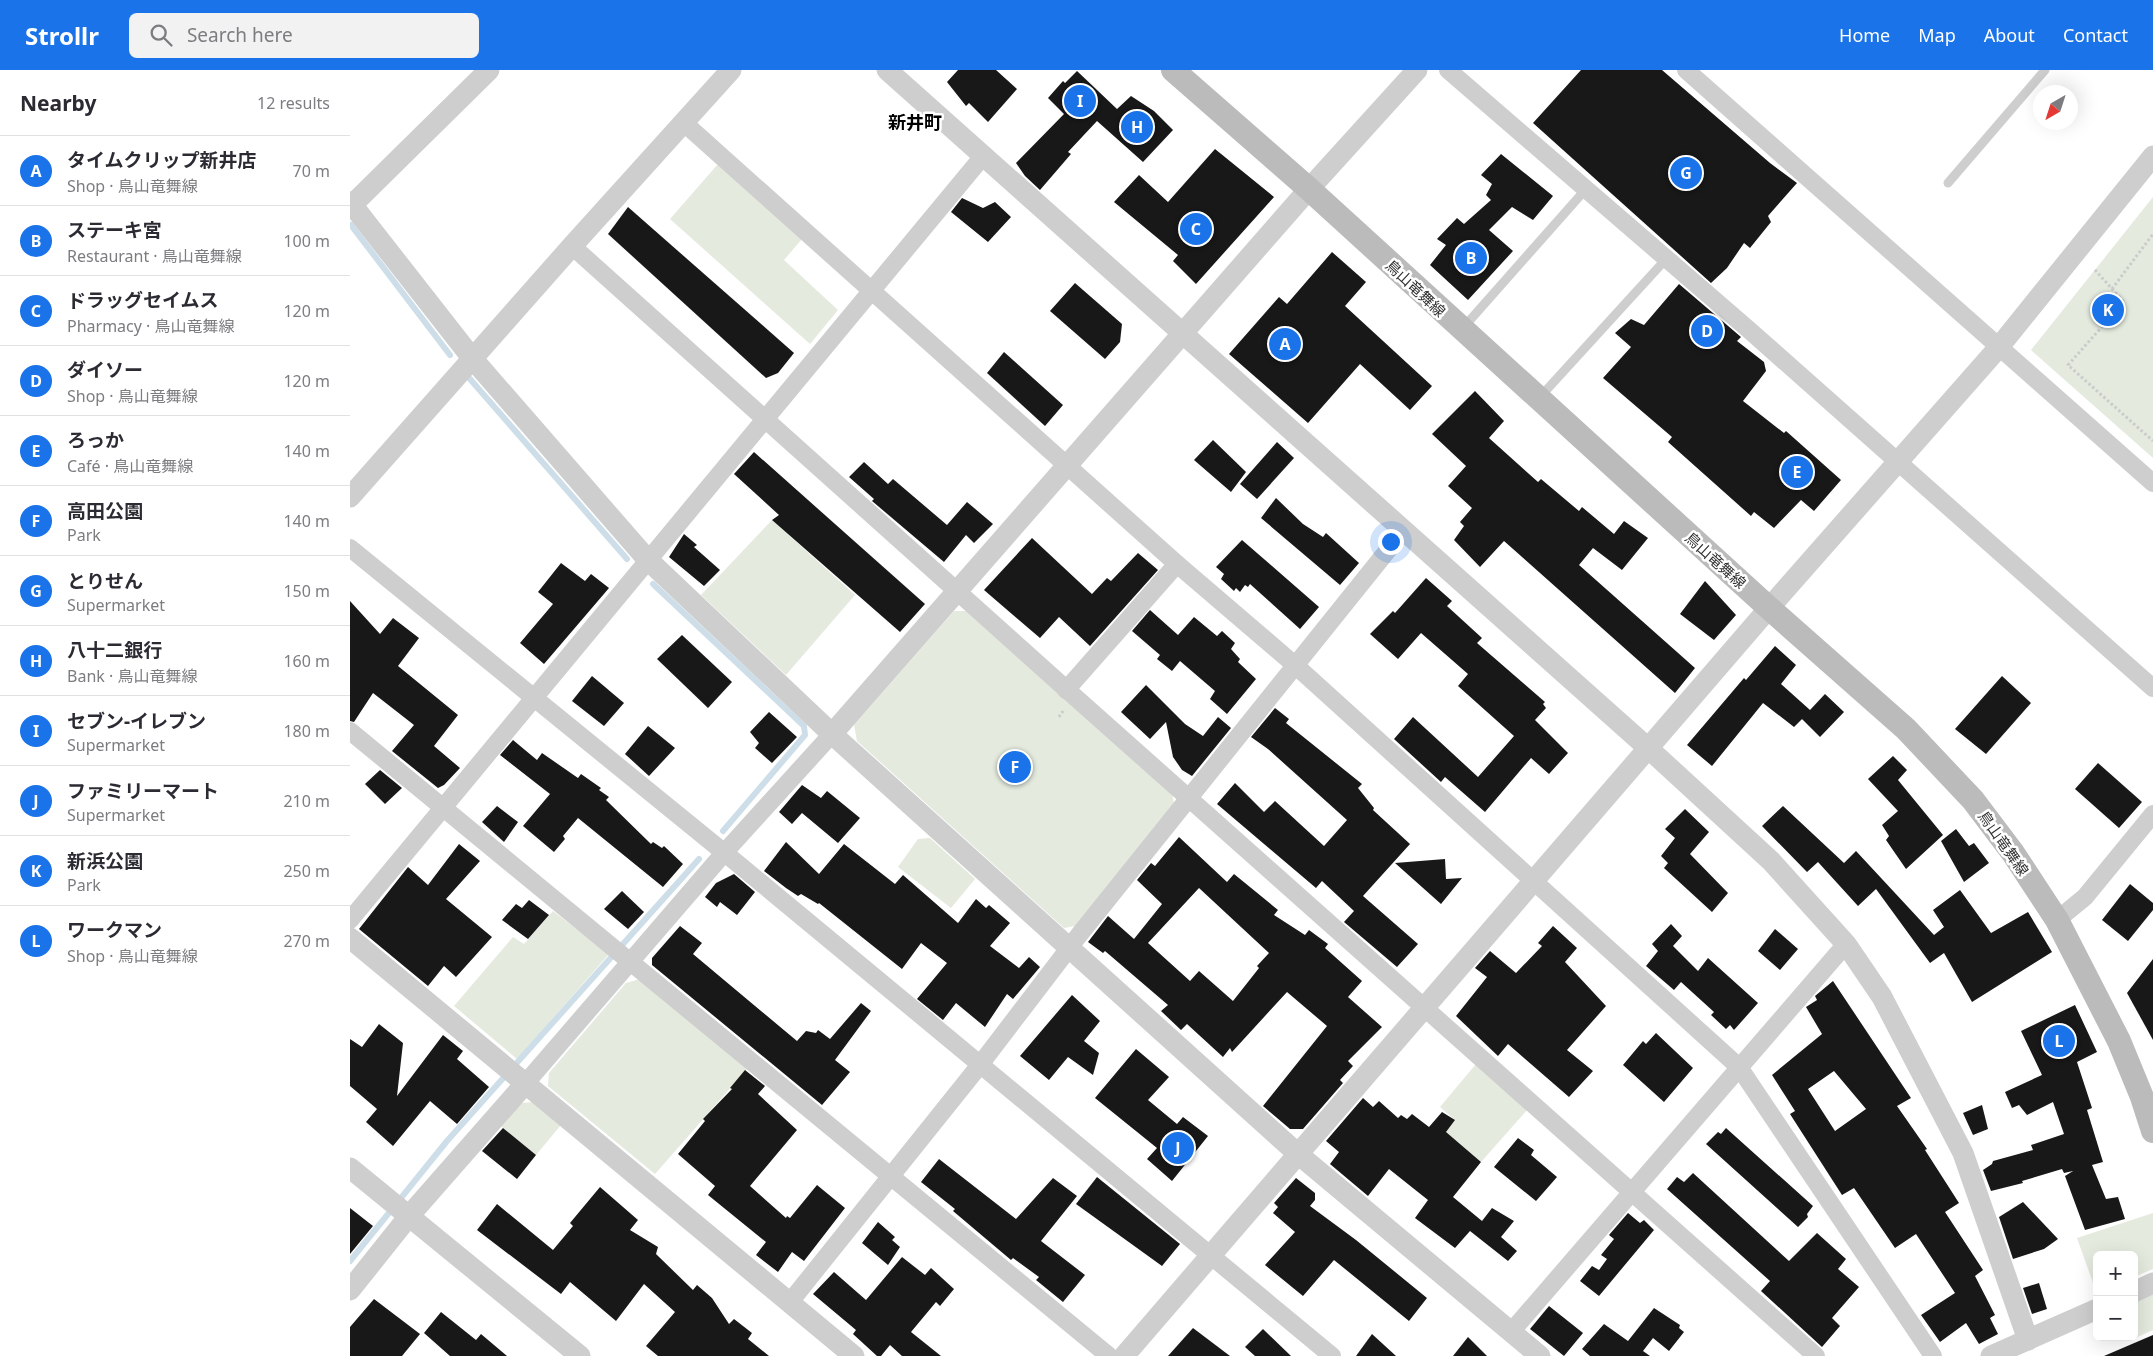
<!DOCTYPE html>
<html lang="en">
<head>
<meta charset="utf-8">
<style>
	:root { --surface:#fff; --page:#f2f2f3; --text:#2b2b33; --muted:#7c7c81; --line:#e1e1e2; --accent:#1a73e8 }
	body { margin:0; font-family:"Noto Sans","Noto Sans JP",sans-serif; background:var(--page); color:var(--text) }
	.controls { position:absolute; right:15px; bottom:15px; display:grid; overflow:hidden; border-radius:8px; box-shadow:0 5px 20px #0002 }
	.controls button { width:45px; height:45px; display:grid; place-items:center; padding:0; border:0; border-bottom:1px solid var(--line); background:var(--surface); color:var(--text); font:25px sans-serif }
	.compass { position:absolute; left:1683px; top:15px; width:45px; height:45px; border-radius:50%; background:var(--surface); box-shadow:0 5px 20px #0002; rotate:219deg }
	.you { position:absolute; left:1040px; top:471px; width:18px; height:18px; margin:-12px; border:4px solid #fff; border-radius:50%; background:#1a73e8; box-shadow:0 0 0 8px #1a73e833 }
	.badge { display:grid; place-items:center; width:32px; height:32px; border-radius:50%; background:var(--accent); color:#fff; font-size:16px; font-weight:700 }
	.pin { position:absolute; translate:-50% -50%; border:2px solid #fff; box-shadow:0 1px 5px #0006 }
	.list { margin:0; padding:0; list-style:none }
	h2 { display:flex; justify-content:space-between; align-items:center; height:65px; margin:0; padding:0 20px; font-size:21px }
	h2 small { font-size:16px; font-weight:400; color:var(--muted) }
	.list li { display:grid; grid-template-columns:32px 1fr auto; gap:15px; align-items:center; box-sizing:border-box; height:70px; padding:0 20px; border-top:1px solid var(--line) }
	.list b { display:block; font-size:19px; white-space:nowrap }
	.list p { margin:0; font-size:16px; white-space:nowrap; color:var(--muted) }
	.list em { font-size:16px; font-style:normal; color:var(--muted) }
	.icon { flex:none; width:28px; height:28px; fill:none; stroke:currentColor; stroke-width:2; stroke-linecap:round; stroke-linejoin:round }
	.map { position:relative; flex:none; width:1803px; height:1286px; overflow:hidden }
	header { display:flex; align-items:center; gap:30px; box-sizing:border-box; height:70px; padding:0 25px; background:var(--accent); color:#fff }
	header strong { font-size:24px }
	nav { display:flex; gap:28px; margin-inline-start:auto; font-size:18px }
	.search { width:350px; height:45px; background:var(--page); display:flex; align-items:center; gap:12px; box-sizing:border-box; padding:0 18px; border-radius:8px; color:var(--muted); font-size:19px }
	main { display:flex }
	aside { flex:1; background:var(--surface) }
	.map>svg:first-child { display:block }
</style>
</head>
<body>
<header>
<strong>Strollr</strong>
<div class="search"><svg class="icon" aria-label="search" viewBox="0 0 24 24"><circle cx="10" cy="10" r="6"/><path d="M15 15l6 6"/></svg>Search here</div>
<nav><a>Home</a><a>Map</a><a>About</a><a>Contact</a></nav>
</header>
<main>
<aside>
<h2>Nearby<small>12 results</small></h2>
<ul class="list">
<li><span class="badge">A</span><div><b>タイムクリップ新井店</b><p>Shop · 鳥山竜舞線</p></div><em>70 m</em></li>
<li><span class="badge">B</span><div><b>ステーキ宮</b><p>Restaurant · 鳥山竜舞線</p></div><em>100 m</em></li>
<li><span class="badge">C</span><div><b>ドラッグセイムス</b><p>Pharmacy · 鳥山竜舞線</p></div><em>120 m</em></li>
<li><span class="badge">D</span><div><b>ダイソー</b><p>Shop · 鳥山竜舞線</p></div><em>120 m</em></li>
<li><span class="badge">E</span><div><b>ろっか</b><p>Café · 鳥山竜舞線</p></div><em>140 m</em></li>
<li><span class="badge">F</span><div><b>高田公園</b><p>Park</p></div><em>140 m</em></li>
<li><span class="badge">G</span><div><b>とりせん</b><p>Supermarket</p></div><em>150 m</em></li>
<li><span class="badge">H</span><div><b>八十二銀行</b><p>Bank · 鳥山竜舞線</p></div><em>160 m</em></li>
<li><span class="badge">I</span><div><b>セブン-イレブン</b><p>Supermarket</p></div><em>180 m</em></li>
<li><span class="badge">J</span><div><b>ファミリーマート</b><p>Supermarket</p></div><em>210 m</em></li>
<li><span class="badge">K</span><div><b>新浜公園</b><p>Park</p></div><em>250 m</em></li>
<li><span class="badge">L</span><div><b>ワークマン</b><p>Shop · 鳥山竜舞線</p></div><em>270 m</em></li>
</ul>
</aside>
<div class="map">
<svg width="1803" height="1286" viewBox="0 0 1803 1286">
	<rect width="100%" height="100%" fill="#fff"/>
	<g fill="#e4eade">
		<path d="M368,94L452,169L434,190L488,240L460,274L320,149Z"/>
		<path d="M1803,127V388L1681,280Z"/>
		<path d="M422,450L505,525L436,605L351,525Z"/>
		<path d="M604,541H616L822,724L824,733L725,856L714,858L507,671L504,655Z"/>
		<path d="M580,768L625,809L601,838L548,797L568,769Z"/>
		<path d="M203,841L259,884L167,989L104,936L163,867L174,874Z"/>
		<path d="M290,909L397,999L305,1104L198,1016L199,1003L276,913Z"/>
		<path d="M1126,994L1178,1039L1131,1092L1096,1062L1105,1050L1090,1037Z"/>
		<path d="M183,1032L211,1055L186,1085L151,1056L171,1033Z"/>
		<path d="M1803,1143V1199L1784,1207V1185H1747V1224L1727,1168Z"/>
		<path d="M1803,1223V1260L1785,1268L1784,1231Z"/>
	</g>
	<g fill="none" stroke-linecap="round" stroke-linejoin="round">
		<g stroke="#cddee8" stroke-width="6">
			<path d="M1,155L100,285"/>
			<path d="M120,309L277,489"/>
			<path d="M303,514L454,656L455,665L373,761"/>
			<path d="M0,1191L97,1071L349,789"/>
		</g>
	</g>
	<g fill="#181818" fill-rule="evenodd">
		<path d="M608,0H646L667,19L638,52L619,33L616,36L597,12Z"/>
		<path d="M1231,0H1312L1420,93L1447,113L1418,146L1421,152L1400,178L1394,173L1377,198L1361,213L1183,53Z"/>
		<path d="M727,1L767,39L781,26L804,41L823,60L793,92L747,51L718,82L721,84L690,120L675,106L666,93L714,44L698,28L713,11L715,13Z"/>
		<path d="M865,79L924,127L846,214L823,191L828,185L764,132L789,105L818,132Z"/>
		<path d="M1151,84L1203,126L1183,150L1162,137L1139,160L1163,181L1118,230L1080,195L1096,175L1087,169L1107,148L1114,154L1141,130L1136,125L1142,114L1131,105Z"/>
		<path d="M612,128L633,138L645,132L661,147L638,172L601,142Z"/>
		<path d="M278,137L444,283L428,303L416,308L258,164Z"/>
		<path d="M982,182L1016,212L995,236L1082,316L1060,340L1010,294L958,353L879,284L929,227L937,234Z"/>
		<path d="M725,213L772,254L770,272L755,289L700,241Z"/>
		<path d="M1329,214L1391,267L1387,271L1414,292L1416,301L1393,331L1434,363L1436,361L1491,410L1464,441L1451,430L1424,458L1404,442L1401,446L1318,372L1322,367L1253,308L1281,277L1265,263L1281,249L1294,255Z"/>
		<path d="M654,282L713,335L695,356L637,303Z"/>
		<path d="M1125,321L1154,351L1139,368L1188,412L1191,409L1229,441L1232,437L1264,464L1274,451L1298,468L1272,500L1243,478L1229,495L1345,598L1325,623L1154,471L1130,497L1104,470L1114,456L1110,452L1122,438L1098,416L1116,396L1082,364Z"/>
		<path d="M863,370L896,402L881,422L844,390Z"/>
		<path d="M927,372L944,388L907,429L890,414Z"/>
		<path d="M404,382L575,534L550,562L422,450L429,445L384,404Z"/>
		<path d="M514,392L538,414L543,409L597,455L617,432L643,454L624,473L616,465L594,492L522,431L524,429L499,407Z"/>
		<path d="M926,428L953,454L973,467L976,463L1009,493L990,515L911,448Z"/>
		<path d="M334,464L347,475L344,477L370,500L354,516L319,487Z"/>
		<path d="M682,468L742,524L757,508L761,511L788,483L808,500L740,576L709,547L690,568L634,520Z"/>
		<path d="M892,470L969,537L950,559L900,514L898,517L895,515L890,522L886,518L884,521L871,509L874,504L866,497Z"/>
		<path d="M211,493L235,511L241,504L259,518L194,594L170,573L203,534L188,522Z"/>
		<path d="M1076,508L1102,531L1097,536L1132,568L1127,573L1195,632L1193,634L1196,638L1185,650L1218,683L1199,704L1181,688L1135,742L1095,707L1091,712L1044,669L1063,647L1128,707L1164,666L1108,616L1118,604L1071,563L1048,589L1020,564L1043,541L1045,543Z"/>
		<path d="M1355,511L1386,545L1364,570L1330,544Z"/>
		<path d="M0,531L30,564L43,548L69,568L48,596L108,645L84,676L110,698L94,715L88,718L42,681L64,655L23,623L4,652L0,651Z"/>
		<path d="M800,540L828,565L844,547L867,566L872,561L885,573L881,579L890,589L888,592L906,609L877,644L860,629L865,621L830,591L822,601L807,589L810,585L782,561Z"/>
		<path d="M332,565L382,612L358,638L307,589Z"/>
		<path d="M1425,576L1446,595L1431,614L1460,640L1475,624L1494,642L1470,667L1452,649L1455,646L1444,657L1413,633L1362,696L1337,675L1394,608L1396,610Z"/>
		<path d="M242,606L274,633L254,656L222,631Z"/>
		<path d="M1652,606L1681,633L1636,684L1605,659Z"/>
		<path d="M796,615L835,654L853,666L868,647L881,658L842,706L832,700L823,687L816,652L800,669L771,642Z"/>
		<path d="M925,638L939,649L936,653L1012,714L1008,718L1024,738L1023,740L1060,774L1013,826L1068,874L1047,897L994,852L1004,841L972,811L966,818L867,734L885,713L914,742L925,731L974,776L997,750L918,679L901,667Z"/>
		<path d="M419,642L447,667L422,693L405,678L409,673L400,662Z"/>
		<path d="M298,656L325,678L299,706L275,684Z"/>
		<path d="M163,670L187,690L192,683L228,708L231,704L251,718L249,720L259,727L256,730L301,774L303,772L312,778L314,776L333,794L313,817L228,748L213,766L215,769L204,782L173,756L200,724L150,685Z"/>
		<path d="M1543,686L1557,700L1548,710L1593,765L1556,799L1536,770L1539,766L1532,755L1548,741L1518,709Z"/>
		<path d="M1748,693L1792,732L1769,758L1725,719Z"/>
		<path d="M30,700L52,718L35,734L15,714Z"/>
		<path d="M452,715L471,728L477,721L510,748L488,773L452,743L442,754L429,742Z"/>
		<path d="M147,736L168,752L154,772L132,752Z"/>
		<path d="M1433,736L1494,793L1506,781L1584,865L1594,857L1583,840L1610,820L1641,863L1678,842L1702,882L1622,932L1594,883L1580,893L1526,819L1508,836L1468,792L1457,802L1412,756Z"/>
		<path d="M1335,739L1359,762L1340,784L1378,823L1362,842L1314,798L1318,793L1311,786L1325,768L1315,759Z"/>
		<path d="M1606,759L1619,776L1624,773L1639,793L1614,812L1591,771Z"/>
		<path d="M829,767L877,812L884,804L928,840L924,845L955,865L959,860L978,874L975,878L1012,911L998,927L1032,957L998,991L1003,996L990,1010L993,1013L953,1059H940L913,1036L977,956L937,922L882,982L880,978L873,987L837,954L831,960L811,941L818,935L755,881L753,883L738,872L758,846L784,869L812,834L787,810L801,793L805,796ZM849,818L919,883L907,896L909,898L883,931L849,901L840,911L798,873Z"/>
		<path d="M436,772L469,804L494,774L545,814L553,805L608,853L626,829L636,838L639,835L660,853L640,876L669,898L679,887L690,897L663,929L657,924L635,957L606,933L593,950L567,929L597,893L571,873L552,899L469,833L468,834L451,824L448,826L436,818L414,801Z"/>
		<path d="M109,774L130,791L96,829L142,867L106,907L94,896L78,916L9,859L58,797L78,815Z"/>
		<path d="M1095,789L1096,809L1112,808L1091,834L1045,793Z"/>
		<path d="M384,804L405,822L387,845L370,832L367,837L355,827L366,813Z"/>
		<path d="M1780,814L1803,833V840L1778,871L1752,850Z"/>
		<path d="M272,821L294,842L278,859L254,839Z"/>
		<path d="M179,830L199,845L178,869L152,850L166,834L172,838Z"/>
		<path d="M1321,854L1332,866L1323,876L1348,901L1358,888L1408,933L1384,960L1380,955L1376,959L1361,945L1364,942L1331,912L1324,920L1296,896L1308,881L1302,874Z"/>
		<path d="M330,856L352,873L343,884L447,971L456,961L466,963L468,960L480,969L511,933L521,941L485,990L500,1002L472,1035L302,895V888Z"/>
		<path d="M1203,856L1227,878L1215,892L1256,936L1217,980L1243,1001L1219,1027L1158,974L1148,986L1106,946L1137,907L1125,898L1140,881L1166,903L1192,876L1188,873Z"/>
		<path d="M1425,859L1448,879L1430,900L1408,881Z"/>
		<path d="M1803,889V970L1777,923Z"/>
		<path d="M1483,911L1561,1028L1547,1036L1577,1079L1575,1080L1609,1133L1595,1142L1633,1200L1625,1206L1645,1245L1640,1248L1648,1264L1629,1274L1616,1253L1590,1272L1571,1245L1605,1223L1566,1164L1545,1178L1504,1118L1492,1125L1440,1044L1445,1041L1422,1005L1472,964L1456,937L1467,930L1465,926ZM1484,1001L1516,1039L1485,1061L1458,1019Z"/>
		<path d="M722,925L750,951L734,971L749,983L743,1005L718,987L699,1010L670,986Z"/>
		<path d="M1725,935L1747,982L1727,992L1742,1038L1737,1040L1753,1092L1742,1095L1756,1129L1768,1127L1775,1149L1735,1160L1715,1106L1723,1101L1714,1103L1712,1099L1672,1111L1673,1113L1641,1121L1633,1100L1642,1094L1643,1091L1683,1080L1681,1075L1714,1064L1703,1032L1677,1045L1669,1035L1662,1038L1655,1022L1692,1005L1671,961Z"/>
		<path d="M29,954L53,973L47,1026L93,965L113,981L107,989L139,1017L107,1054L80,1031L43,1076L16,1052L27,1039L0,1016V969L12,977Z"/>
		<path d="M1306,963L1343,998L1314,1032L1273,995L1293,971L1296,974Z"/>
		<path d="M786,979L819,1007L798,1030L827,1054L833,1047L858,1066L822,1111L797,1089L807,1078L745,1028Z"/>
		<path d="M395,1000L415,1016L408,1024L447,1060L400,1116L436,1148L437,1146L440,1148L467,1115L495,1138L454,1191L442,1182L428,1202L406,1185L416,1172L358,1125L365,1116L328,1084L355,1051L353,1049L382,1019L380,1018Z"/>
		<path d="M1013,1028L1023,1037L1029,1031L1048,1048L1051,1045L1057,1049L1062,1044L1079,1057L1092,1042L1105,1050L1096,1062L1131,1092L1103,1127L1132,1151L1142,1138L1164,1151L1151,1167L1167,1181L1158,1191L1120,1161L1105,1178L1065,1148L1078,1130L1039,1099L1018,1126L980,1094L989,1082L976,1071Z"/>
		<path d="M1632,1035L1638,1059L1623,1065L1613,1043Z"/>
		<path d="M153,1058L186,1085L167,1109L132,1081Z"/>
		<path d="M1376,1058L1463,1136L1457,1144L1458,1147L1448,1157L1356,1074L1368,1062L1371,1064Z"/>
		<path d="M1168,1068L1184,1080L1181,1085L1207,1107L1186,1131L1144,1097Z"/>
		<path d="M589,1089L666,1149L703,1108L727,1126L691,1171L735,1205L713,1232L686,1210L689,1207L663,1188L661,1190L603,1141L605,1139L571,1112Z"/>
		<path d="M1343,1103L1439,1191L1467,1163L1496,1189L1488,1199L1509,1217L1482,1248L1490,1256L1472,1277L1411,1221L1420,1211L1317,1119L1327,1107L1334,1112Z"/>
		<path d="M747,1107L830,1174L812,1196L726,1134Z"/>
		<path d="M946,1108L965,1123V1130L960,1136L1006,1170L1077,1228L1059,1251L984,1190L953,1226L915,1195L945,1162L923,1143L928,1137L924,1133Z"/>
		<path d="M250,1117L288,1150L280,1160L308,1177L306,1184L343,1220L347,1215L362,1228L379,1254L384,1249L402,1263L398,1269L419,1286H308L296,1276L325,1242L294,1214L266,1251L220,1212L211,1224L127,1160L147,1134L203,1180L223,1156L220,1153Z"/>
		<path d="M1673,1132L1708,1169L1694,1179L1663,1189L1649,1147Z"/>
		<path d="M0,1138L23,1156L0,1184Z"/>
		<path d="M1278,1143L1290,1153L1294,1150L1304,1160L1249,1226L1230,1211L1242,1196L1249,1200L1257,1189L1251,1185L1264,1169L1259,1165Z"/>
		<path d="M528,1152L545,1167L542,1170L550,1177L538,1195L512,1173Z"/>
		<path d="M552,1187L575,1205L581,1198L604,1219L590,1236L586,1232L561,1262L591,1286H552L540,1275L531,1286H527L503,1264L506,1260L463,1224L484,1202L516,1230Z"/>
		<path d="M1689,1213L1697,1239L1682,1244L1673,1218Z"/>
		<path d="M24,1229L70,1264L52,1286H0V1257Z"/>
		<path d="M1199,1236L1233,1263L1214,1286L1180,1259Z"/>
		<path d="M1304,1238L1330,1255L1329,1258L1334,1262L1319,1281L1303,1268L1293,1281L1300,1286H1240L1232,1279L1254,1254L1278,1271Z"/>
		<path d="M91,1242L126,1270L131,1264L157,1286H100L74,1263Z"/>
		<path d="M843,1258L880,1286H818Z"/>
		<path d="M913,1259L941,1286H905L895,1277Z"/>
		<path d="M1022,1264L1046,1286H1006Z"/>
		<path d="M1803,1265V1286H1754Z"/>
		<path d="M1118,1267L1137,1286H1103Z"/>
	</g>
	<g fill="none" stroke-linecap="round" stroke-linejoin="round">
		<g stroke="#cbcbcb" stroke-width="3" stroke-dasharray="2.5 2.5" stroke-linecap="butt">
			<path d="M1745,200L1774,232L1718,295L1803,371"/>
			<path d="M1762,219L1803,164"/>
			<path d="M709,647L713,641"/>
		</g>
		<g stroke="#cecece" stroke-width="9">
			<path d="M1598,113L1695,0"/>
			<path d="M1113,258L1236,119"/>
			<path d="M1190,327L1317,188"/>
		</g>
		<g stroke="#cecece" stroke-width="18">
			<path d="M1098,0L1398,259L1803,618"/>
			<path d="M1336,0L1803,413"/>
			<path d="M333,52L827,494L946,596L1389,997L1583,1286"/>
			<path d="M222,176L725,627L1466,1286"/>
			<path d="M0,478L387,793L982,1286"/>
			<path d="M716,620L827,494"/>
			<path d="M0,661L759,1286"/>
			<path d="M0,850L634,85"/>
			<path d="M1707,850L1735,827L1803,744"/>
			<path d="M174,1015L374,783L482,664"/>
			<path d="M440,1232L629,996L729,865L1054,460"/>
			<path d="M1161,1262L1496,874"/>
		</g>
		<g stroke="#cecece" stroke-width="21">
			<path d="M537,0L1298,678L1421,791L1496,874L1532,927L1613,1083L1678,1270"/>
			<path d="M0,132L122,288L297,489L482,664L948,1084L1190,1286"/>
			<path d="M0,137L139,0"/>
			<path d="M0,427L222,176L381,0"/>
			<path d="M482,664L959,119L1067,0"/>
			<path d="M0,868L504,1286"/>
			<path d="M0,1098L230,1286"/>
			<path d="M0,1220L59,1146L174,1015"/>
			<path d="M1784,1222L1803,1213"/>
			<path d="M774,1286L1419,538L1649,277L1803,86"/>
			<path d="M1641,1286L1747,1239"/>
		</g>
		<path stroke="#bbb" stroke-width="24" d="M823,0L959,119L1419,538L1556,659L1623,730L1663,783L1707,850L1769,971L1792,1027L1803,1061"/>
	</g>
	<g text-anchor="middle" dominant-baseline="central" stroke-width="5" stroke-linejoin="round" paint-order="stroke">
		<g font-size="15" fill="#313131" stroke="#fff">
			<text transform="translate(1066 218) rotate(43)">鳥山竜舞線</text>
			<text transform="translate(1366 490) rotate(42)">鳥山竜舞線</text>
			<text transform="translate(1654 773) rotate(55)">鳥山竜舞線</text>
		</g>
		<g font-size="18" font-weight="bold" fill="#000" stroke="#fff">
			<text x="565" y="52">新井町</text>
		</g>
	</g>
</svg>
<div class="controls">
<button>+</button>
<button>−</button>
</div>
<svg class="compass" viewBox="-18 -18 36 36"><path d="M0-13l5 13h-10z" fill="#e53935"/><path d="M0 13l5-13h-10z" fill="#7c7c81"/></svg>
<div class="you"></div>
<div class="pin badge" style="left:935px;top:274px">A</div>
<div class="pin badge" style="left:1121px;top:188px">B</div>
<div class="pin badge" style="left:846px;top:159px">C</div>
<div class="pin badge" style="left:1357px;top:261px">D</div>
<div class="pin badge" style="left:1447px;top:402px">E</div>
<div class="pin badge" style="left:665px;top:697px">F</div>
<div class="pin badge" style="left:1336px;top:103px">G</div>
<div class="pin badge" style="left:787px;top:57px">H</div>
<div class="pin badge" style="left:730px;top:31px">I</div>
<div class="pin badge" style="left:828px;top:1078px">J</div>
<div class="pin badge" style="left:1758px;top:240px">K</div>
<div class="pin badge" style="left:1709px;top:971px">L</div>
</div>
</main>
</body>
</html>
